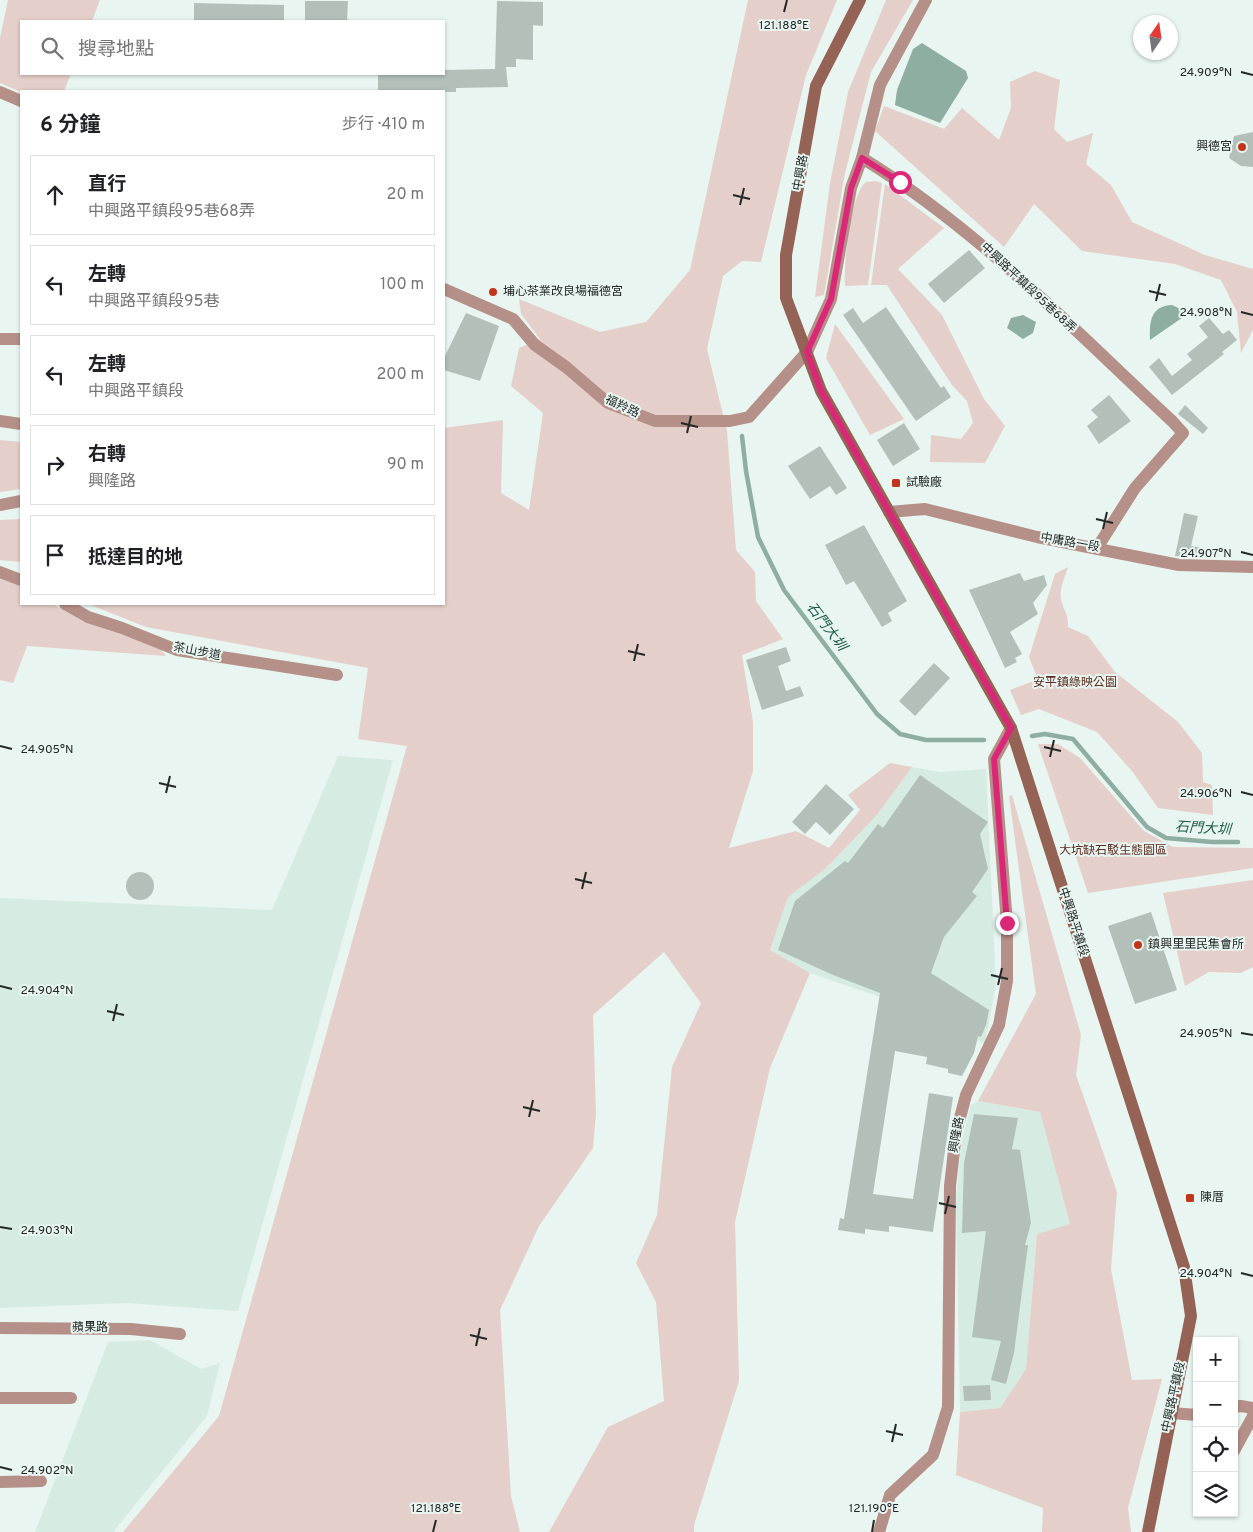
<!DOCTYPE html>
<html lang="zh-TW">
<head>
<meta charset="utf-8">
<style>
	:root { --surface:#fff; --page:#f2f2f2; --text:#202124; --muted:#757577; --line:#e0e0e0 }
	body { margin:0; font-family:Overpass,"Noto Sans TC",sans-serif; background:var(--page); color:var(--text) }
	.controls { position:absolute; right:15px; bottom:15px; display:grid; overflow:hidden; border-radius:0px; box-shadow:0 1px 4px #0004 }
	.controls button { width:45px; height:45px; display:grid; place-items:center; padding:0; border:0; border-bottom:1px solid var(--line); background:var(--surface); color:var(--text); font:25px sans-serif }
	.compass { position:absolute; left:1133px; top:15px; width:45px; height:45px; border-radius:50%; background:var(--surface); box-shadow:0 1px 4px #0004; rotate:13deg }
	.stop { position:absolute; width:15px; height:15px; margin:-11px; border:4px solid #db2777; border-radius:50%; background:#fff }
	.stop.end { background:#db2777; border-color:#fff; box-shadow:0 1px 5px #0008 }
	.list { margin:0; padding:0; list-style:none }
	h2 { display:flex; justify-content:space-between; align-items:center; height:65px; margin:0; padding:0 20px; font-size:21px }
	h2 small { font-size:16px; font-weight:400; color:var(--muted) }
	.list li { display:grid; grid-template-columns:32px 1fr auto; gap:15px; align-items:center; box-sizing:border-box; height:80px; margin:0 10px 10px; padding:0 10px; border:1px solid var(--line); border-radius:0px }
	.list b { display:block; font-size:19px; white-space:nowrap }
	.list p { margin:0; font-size:16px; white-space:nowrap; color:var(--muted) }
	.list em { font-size:16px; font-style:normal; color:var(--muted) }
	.icon { flex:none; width:28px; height:28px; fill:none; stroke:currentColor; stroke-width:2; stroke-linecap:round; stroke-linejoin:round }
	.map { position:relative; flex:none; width:1253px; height:1532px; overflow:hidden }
	.search { position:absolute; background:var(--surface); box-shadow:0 1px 4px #0004; left:20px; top:20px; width:425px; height:55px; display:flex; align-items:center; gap:12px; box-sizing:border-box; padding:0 18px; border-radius:0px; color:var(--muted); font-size:19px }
	.panel { position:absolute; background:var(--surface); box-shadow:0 1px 4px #0004; left:20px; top:90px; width:425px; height:515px; border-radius:0px }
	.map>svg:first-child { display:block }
</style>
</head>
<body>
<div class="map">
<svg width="1253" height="1532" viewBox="0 0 1253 1532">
	<rect width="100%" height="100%" fill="#e8f5f0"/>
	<g fill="#d6ece3">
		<path d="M338,756L393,760L238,1311L127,1303L0,1308V898L272,910Z"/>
		<path d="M912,767L940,772L986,769L996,985L985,1044L874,995L810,973L770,950L788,897L825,869L877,815Z"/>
		<path d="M978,1101L1040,1112L1070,1224L1037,1234L1026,1369L1000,1408L960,1412L956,1202L961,1144L971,1105Z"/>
		<path d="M150,1340L201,1369L220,1363L207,1416L113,1532H35L108,1342Z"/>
	</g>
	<g fill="#e5cfca">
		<path d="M8,0H100L92,21H21V74H71L64,91L21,92L0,83V38Z"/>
		<path d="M748,0H837L806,75L761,262L742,261L723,276L707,349L727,431L736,550L755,572L756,601L783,639L742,655L753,722V771L729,848L796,831L829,848L860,810L848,795L890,763L912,767L877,815L825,869L788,897L770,950L810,973L770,1068L735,1222L739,1381L694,1525V1532H549L608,1427L664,1401L656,1302L636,1263L657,1215L672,1067L701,1003L664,952L593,1015L596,1113L593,1148L539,1226L500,1310L511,1496L520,1532H123L219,1416L407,746L358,739L368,668L146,627L88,604H444V428L503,420L501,493L529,510L543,413L511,386L519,348L540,339L521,314L519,299L600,332L646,322L690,270Z"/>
		<path d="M886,0H913L871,72L845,173L824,295L815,297L830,183L848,92Z"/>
		<path d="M1035,71L1060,80L1054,129L1067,142L1093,133L1086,164L1111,185L1132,222L1205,255L1253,269V330L1241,353L1237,312L1221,280L1175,264L1082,251L1034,204L1004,247L875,131L884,106L944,129L962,108L999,140L1011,108L1010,82Z"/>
		<path d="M875,181L882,183L868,285L845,286C843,267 851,192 866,182Z"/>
		<path d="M885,184L944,228L898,269L942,315L984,399L1005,426L985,463L930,462L931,435L961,439L973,423L967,401L952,385L887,285H871Z"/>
		<path d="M835,324L904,419L870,435L826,358Z"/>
		<path d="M0,440L21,442V489L0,492Z"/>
		<path d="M21,519V562L0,560V520Z"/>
		<path d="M1068,567C1065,577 1059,589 1061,599C1064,613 1068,610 1068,627L1088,636L1115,672L1178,722L1202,753L1203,782L1212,785L1213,815L1158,808L1132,771L1097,732L1039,709L1021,715L1010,690L1038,679L1029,657L1055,574Z"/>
		<path d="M0,579L21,585V604H53L82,621L159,647L166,656L27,646L13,683L0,680Z"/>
		<path d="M1038,744H1058L1080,758L1144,831L1173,847L1253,848V868L1088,893Z"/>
		<path d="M1012,795L1081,1035L1076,1075L1117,1192L1111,1269L1132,1380L1162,1379L1128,1508L1131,1532H1042L1043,1508L956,1475L960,1412L1000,1408L1026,1369L1037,1234L1070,1224L1040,1112L978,1101L1036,994L1009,796Z"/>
		<path d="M1253,880V967L1241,973L1209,972L1185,986L1163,893Z"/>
	</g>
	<g fill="#8daea1">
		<path d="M922,43L966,71L968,78L940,123L895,105L897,90L913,49Z"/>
		<path d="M1172,305L1189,313L1150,340C1149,321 1151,306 1172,305Z"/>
		<path d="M1023,315L1036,322L1033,333L1023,339L1007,328L1011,318Z"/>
	</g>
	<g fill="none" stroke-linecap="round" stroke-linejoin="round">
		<g stroke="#8daea1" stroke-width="4.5">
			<path d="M742,436L746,471L758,537L784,590L877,714L900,734L926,740H984"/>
			<path d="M1032,736L1045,734L1073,739L1147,827L1166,838L1212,842H1238"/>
		</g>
	</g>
	<g fill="#b3c0ba">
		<path d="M305,1H348L347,21H305Z"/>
		<path d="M497,1L543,2V26L533,25V60L516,59V67H506L508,87L456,88V92H444L378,91V74H444V70L495,69Z"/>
		<path d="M194,3L284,5V21H194Z"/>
		<path d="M1253,132V167L1241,166L1229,158L1234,136Z"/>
		<path d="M969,250L985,268L944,303L928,284Z"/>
		<path d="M886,307L941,388L944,386L951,397L916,421L843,315L853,308L863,323Z"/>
		<path d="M466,313L499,326L480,381L444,370V358Z"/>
		<path d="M1209,318L1223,334L1229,330L1237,340L1222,352L1224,354L1172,395L1149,367L1159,358L1172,376L1192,360L1187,354L1208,337L1199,326Z"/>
		<path d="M1109,395L1131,421L1099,444L1087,426L1098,417L1091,410Z"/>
		<path d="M1185,405L1208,428L1203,434L1178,414Z"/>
		<path d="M904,423L920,449L893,466L877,440Z"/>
		<path d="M820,446L847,488L836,495L830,486L810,499L788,466Z"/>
		<path d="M1184,513L1198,516L1191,546L1203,548L1201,557L1175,556Z"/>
		<path d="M864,525L907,601L888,613L892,621L882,627L854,581L846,585L825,545Z"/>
		<path d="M1020,573L1024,581L1044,575L1047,585L1033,603L1038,614L1010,632L1022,654L1015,658L1017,662L1005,668L969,590Z"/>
		<path d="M786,647L791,661L778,666L786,691L800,686L804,696L762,710L746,660Z"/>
		<path d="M934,663L950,678L915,716L899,701Z"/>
		<path d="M920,775L988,822L980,834L988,869L972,892L977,896L944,937L931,973L989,1010L986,1025L981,1037L978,1036L974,1053L962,1076L948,1073V1069L926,1064L927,1057L895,1051L873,1194L913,1199L929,1093L953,1097L933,1232L889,1226V1232L865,1229V1234L838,1230L840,1218L844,1219L880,993L833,975L778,950L795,901L845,861L848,863L878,824L883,828Z"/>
		<path d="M826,784L854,809L830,835L816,822L805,834L792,822Z"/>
		<circle cx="140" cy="886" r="14"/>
		<path d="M1151,912L1177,990L1135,1004L1108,926Z"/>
		<path d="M974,1114L1018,1118L1012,1149L1020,1150L1031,1223L1025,1245H1028L1014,1353L1006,1384L991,1380L1001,1341L972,1337L986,1231L962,1233L964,1163Z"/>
		<path d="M990,1385L991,1400L964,1401L963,1386Z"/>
	</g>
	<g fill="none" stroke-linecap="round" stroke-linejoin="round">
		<g stroke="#b59088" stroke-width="12">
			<path d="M0,92L21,101"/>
			<path d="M862,158C977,228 1073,329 1172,421L1183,433L1135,488L1097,548"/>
			<path d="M444,289L513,319L535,345L566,367L608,403L655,421H730L749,417L807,352L831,299L851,188L862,158L880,85L926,0"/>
			<path d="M0,339H21"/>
			<path d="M0,421L21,424"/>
			<path d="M0,505L21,501"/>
			<path d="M889,512L925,509L1037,537L1179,565L1253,567"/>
			<path d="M0,572L21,580"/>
			<path d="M65,604L88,617L122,628L177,650L337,675"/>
			<path d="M0,1328L131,1329L180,1334"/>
			<path d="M0,1398H71"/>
			<path d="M1234,1407L1241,1406L1253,1408"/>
			<path d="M1171,1413L1197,1415"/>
			<path d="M1234,1451L1253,1416"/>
			<path d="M0,1482L41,1481"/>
			<path d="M879,1532L890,1495L933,1455L948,1407L950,1186L956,1133L966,1095L999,1025L1007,981V923L994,759L1011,728"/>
		</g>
		<path stroke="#956256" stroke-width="12" d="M860,0L816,86L786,255V298L821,391L1011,728L1184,1267L1191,1316L1148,1532"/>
	</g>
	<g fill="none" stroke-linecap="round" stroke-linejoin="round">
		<path stroke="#db2777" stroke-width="6" d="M900,182L862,158L851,188L831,299L807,352L821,391L1011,728L994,759L1007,923"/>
	</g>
	<path fill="none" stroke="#232826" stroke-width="2" d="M784,12L787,0M1241,72L1253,75M733,195L750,199M740,205L744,188M1149,291L1166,295M1156,301L1160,284M1241,312L1253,315M681,423L698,427M687,433L691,416M1096,519L1113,523M1103,529L1107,512M1241,552L1253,555M628,651L645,655M634,661L638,644M0,746L12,749M1044,747L1061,751M1050,757L1054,740M159,783L176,787M1241,792L1253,795M166,793L170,776M575,879L592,883M582,889L586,872M991,975L1008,979M998,985L1002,968M0,986L12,989M107,1011L124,1015M113,1021L117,1004M1241,1033L1253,1035M523,1107L540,1111M529,1117L533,1100M939,1203L956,1207M945,1214L949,1196M0,1227L12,1229M1241,1273L1253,1276M470,1335L487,1339M476,1346L480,1328M886,1431L903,1435M892,1442L896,1424M0,1467L12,1470M433,1532L436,1520M872,1532L874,1520"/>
	<g fill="#c1361b" stroke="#e8f5f0" stroke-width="2">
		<circle cx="1242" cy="147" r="5"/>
		<circle cx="493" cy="292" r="5"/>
		<rect x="891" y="478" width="10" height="10" rx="2.5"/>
		<circle cx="1138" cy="945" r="5"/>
		<rect x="1185" y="1193" width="10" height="10" rx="2.5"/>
	</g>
	<g text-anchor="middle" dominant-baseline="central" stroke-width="4" stroke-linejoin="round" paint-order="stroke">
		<g font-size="12" fill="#232826" stroke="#e8f5f0" text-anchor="start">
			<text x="1232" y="147" text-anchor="end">興德宮</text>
			<text x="503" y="292">埔心茶業改良場福德宮</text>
			<text x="906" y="483">試驗廠</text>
			<text x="1148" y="945">鎮興里里民集會所</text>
			<text x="1200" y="1198">陳厝</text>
		</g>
		<g font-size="12" fill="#232826" stroke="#e8f5f0">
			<text transform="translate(801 173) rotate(-80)">中興路</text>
			<text transform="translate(1028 288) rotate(43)">中興路平鎮段95巷68弄</text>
			<text transform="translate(622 407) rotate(25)">福羚路</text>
			<text transform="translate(1070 543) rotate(10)">中庸路一段</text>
			<text transform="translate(197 652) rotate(11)">茶山步道</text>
			<text transform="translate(1073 922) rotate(72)">中興路平鎮段</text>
			<text transform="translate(957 1135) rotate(-80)">興隆路</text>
			<text x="90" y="1328">蘋果路</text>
			<text transform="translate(1174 1397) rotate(-78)">中興路平鎮段</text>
		</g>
		<g font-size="12" fill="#5a2b21" stroke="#e8f5f0">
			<text x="1075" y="683">安平鎮綠映公園</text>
			<text x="1113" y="851">大坑缺石駁生態園區</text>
		</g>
		<g font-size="14" font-style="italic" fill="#1d5c48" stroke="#e8f5f0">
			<text transform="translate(826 627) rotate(53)">石門大圳</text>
			<text transform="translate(1203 829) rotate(3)">石門大圳</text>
		</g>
	</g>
	<g font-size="12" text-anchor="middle" fill="#232826" stroke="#e8f5f0" stroke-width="4" stroke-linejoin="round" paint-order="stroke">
		<text x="784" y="29">121.188°E</text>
		<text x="1206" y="76">24.909°N</text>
		<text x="1206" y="316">24.908°N</text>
		<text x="1206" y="557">24.907°N</text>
		<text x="47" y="753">24.905°N</text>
		<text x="1206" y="797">24.906°N</text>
		<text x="47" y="994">24.904°N</text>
		<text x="1206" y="1037">24.905°N</text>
		<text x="47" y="1234">24.903°N</text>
		<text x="1206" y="1277">24.904°N</text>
		<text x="47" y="1474">24.902°N</text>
		<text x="436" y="1512">121.188°E</text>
		<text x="874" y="1512">121.190°E</text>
	</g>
</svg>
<div class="controls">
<button>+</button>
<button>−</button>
<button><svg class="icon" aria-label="locate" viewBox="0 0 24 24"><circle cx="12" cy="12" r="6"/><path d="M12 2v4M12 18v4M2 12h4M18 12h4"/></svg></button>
<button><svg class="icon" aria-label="layers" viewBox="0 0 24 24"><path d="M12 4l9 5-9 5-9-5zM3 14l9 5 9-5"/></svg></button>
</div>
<svg class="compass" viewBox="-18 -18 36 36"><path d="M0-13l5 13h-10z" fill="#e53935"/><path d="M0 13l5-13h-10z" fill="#757577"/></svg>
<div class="stop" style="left:900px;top:182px"></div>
<div class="stop end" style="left:1007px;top:923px"></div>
<div class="search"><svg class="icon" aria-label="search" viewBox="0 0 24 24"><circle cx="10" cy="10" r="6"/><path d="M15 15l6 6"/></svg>搜尋地點</div>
<section class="panel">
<h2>6 分鐘<small>步行 · 410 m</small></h2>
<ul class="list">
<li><svg class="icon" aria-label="ahead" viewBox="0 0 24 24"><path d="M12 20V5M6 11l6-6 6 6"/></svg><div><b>直行</b><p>中興路平鎮段95巷68弄</p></div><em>20 m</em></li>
<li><svg class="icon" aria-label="left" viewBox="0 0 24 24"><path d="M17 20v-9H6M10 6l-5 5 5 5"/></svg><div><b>左轉</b><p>中興路平鎮段95巷</p></div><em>100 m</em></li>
<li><svg class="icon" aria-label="left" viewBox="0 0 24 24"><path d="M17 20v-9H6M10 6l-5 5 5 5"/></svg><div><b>左轉</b><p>中興路平鎮段</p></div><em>200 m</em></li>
<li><svg class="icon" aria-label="right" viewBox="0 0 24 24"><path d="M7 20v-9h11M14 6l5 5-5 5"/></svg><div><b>右轉</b><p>興隆路</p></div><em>90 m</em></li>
<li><svg class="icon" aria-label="arrive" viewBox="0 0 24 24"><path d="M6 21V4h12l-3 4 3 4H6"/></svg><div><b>抵達目的地</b></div></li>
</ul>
</section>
</div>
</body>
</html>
